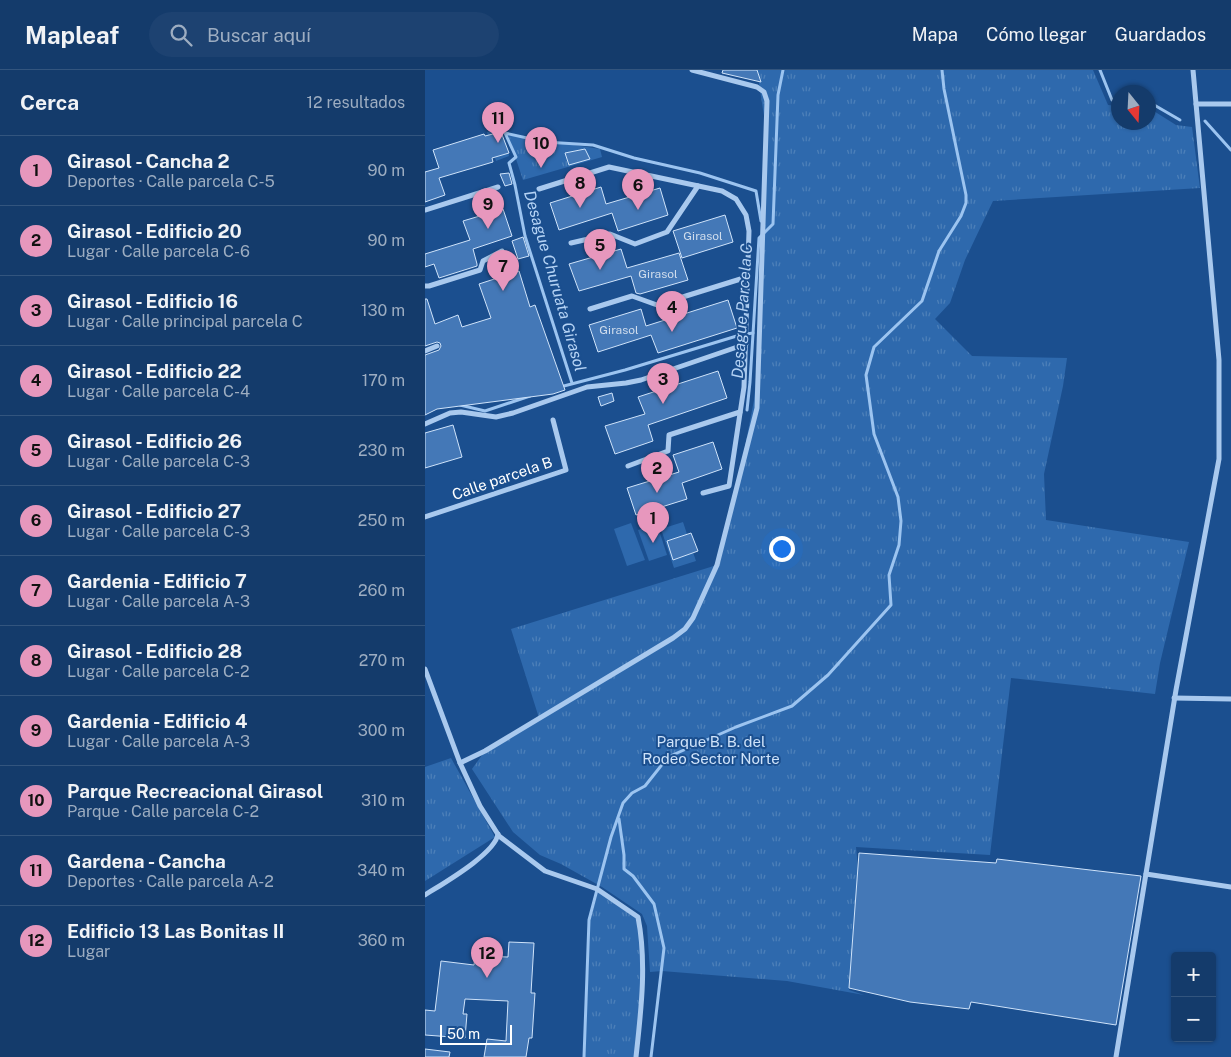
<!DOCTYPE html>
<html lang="es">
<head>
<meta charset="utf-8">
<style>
	:root { --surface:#143b6b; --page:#1d4271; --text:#f1f3f6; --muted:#9dadc1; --line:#33557e; --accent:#e797bd }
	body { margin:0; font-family:"Public Sans",sans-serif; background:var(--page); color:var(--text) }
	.controls { position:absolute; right:15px; bottom:15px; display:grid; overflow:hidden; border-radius:5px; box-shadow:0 1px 4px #0004 }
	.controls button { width:45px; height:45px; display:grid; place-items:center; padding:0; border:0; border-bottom:1px solid var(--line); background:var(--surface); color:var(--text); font:25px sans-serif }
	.compass { position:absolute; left:686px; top:15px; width:45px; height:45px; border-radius:50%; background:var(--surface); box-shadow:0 1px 4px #0004; rotate:162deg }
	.scale { position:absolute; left:15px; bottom:12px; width:72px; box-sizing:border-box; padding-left:5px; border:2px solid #fff; border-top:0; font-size:14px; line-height:18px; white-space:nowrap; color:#fff; -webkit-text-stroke:4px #1b4f8f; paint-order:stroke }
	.you { position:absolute; left:356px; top:478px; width:18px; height:18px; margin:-12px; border:4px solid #fff; border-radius:50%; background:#1a73e8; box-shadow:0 0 0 8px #1a73e833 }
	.badge { display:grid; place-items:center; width:32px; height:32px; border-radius:50%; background:var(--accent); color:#111; font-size:16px; font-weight:700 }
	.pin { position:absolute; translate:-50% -41px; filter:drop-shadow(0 1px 2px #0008) }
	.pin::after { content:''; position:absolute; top:26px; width:18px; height:15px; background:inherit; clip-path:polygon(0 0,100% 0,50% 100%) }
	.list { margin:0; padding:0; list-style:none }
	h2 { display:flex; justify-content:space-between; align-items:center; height:65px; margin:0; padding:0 20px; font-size:21px }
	h2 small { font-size:16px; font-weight:400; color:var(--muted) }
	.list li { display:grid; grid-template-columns:32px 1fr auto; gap:15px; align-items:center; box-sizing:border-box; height:70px; padding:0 20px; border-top:1px solid var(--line) }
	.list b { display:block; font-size:19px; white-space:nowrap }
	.list p { margin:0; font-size:16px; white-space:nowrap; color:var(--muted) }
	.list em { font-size:16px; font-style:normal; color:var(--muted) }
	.icon { flex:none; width:28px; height:28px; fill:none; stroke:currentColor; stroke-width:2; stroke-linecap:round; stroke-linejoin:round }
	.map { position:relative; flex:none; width:806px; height:987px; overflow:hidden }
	header { display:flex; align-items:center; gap:30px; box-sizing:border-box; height:70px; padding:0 25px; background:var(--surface); border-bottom:1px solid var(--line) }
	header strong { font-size:24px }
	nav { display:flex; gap:28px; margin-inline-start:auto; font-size:18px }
	.search { width:350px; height:45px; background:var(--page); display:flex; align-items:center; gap:12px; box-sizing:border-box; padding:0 18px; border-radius:28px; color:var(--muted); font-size:19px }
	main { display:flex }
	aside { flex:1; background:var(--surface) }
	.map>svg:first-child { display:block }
</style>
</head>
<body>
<header>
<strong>Mapleaf</strong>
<div class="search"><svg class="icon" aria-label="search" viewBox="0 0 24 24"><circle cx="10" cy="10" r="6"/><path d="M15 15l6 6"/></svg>Buscar aquí</div>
<nav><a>Mapa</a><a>Cómo llegar</a><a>Guardados</a></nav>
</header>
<main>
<aside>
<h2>Cerca<small>12 resultados</small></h2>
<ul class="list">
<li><span class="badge">1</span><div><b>Girasol - Cancha 2</b><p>Deportes · Calle parcela C-5</p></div><em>90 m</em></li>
<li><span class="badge">2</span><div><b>Girasol - Edificio 20</b><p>Lugar · Calle parcela C-6</p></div><em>90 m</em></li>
<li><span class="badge">3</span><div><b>Girasol - Edificio 16</b><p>Lugar · Calle principal parcela C</p></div><em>130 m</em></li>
<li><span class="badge">4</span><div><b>Girasol - Edificio 22</b><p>Lugar · Calle parcela C-4</p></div><em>170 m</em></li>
<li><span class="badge">5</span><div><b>Girasol - Edificio 26</b><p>Lugar · Calle parcela C-3</p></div><em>230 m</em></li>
<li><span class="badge">6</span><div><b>Girasol - Edificio 27</b><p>Lugar · Calle parcela C-3</p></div><em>250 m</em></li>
<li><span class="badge">7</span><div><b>Gardenia - Edificio 7</b><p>Lugar · Calle parcela A-3</p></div><em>260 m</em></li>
<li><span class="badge">8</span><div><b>Girasol - Edificio 28</b><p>Lugar · Calle parcela C-2</p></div><em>270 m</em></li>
<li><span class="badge">9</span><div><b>Gardenia - Edificio 4</b><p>Lugar · Calle parcela A-3</p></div><em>300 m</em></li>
<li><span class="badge">10</span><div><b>Parque Recreacional Girasol</b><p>Parque · Calle parcela C-2</p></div><em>310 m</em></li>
<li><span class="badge">11</span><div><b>Gardena - Cancha</b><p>Deportes · Calle parcela A-2</p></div><em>340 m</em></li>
<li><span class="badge">12</span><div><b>Edificio 13 Las Bonitas II</b><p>Lugar</p></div><em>360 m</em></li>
</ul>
</aside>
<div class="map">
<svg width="806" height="987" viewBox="0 0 806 987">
	<defs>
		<pattern id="grass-tufts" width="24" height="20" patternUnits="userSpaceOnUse" patternTransform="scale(1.25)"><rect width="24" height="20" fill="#2e69ad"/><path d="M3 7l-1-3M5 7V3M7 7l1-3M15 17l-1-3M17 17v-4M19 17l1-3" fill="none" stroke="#4d80b9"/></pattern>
	</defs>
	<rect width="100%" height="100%" fill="#1b4f8f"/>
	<g fill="url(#grass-tufts)">
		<path d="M332,0H668L683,35L693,36L694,52H724V38L751,55L767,57L775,118L568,131L540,190L525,233L510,249L547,286L642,288L638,316L619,404L621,450L764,472L735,593L730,624L586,608L565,785L431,777L433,798L424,920L439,925L362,911L237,901L225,902L222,856L217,844L177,817L136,794L115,785L88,762L47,699L60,681L114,648L86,559L292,495L310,429L329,330L335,262L341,59Z"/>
		<path d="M83,65L175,79L177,87L98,110Z"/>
		<path d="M26,688L70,767L0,811V697Z"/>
		<path d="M173,822L211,848C221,893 214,942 210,987H160L165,851Z"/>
	</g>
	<g fill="#2e69ad">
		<path d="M75,58L84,86L71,91L62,62Z"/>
		<path d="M258,452L271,491L249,498L236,459Z"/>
		<path d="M206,453L220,490L202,496L189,459Z"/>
		<path d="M232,454L242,485L224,491L213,460Z"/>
	</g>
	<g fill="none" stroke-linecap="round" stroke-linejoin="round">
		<g stroke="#9cc4f0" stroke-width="3">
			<path d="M675,0L687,30L694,31"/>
			<path d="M724,32L755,50"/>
			<path d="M780,51L806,80"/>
			<path d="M147,313L100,166L90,115L84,93L91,87L80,63L120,72L168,75L209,88L275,103L331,121L336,151"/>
			<path d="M135,317L200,300L315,265L328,263"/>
			<path d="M35,335L60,341L105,326"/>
			<path d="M322,340L325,312L334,168L348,154L353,25L358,0"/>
			<path d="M194,749L199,785V799L208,806L229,834L239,878L226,987"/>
			<path d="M159,987L164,850L186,767L198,733L207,723L220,716L243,687L311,657L367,636L403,605L466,535L464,505L474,475L476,451L473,427L449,364L441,305L449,277L497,231L514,181L536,146L541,133V125L519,19L517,0"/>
		</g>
	</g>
	<g fill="#4478b7" stroke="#cfe3fa">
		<path d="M298,0H332L336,12L297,3Z"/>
		<path d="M76,62L84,83L67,88L68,92L14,108L20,125L0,132V102L14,98L8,80L59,64L60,66Z"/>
		<path d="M160,79L165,89L144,95L140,83Z"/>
		<path d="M84,103L87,114L80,116L75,104Z"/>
		<path d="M176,117L181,134L235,118L243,145L193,161L187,143L134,160L125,133Z"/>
		<path d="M78,139L87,166L48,179L52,194V196L14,208L9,194L0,197V184L45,170L38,151Z"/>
		<path d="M300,145L308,172L257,188L248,161Z"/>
		<path d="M98,167L104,186L93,189L87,171Z"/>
		<path d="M196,179L202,198L254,183L263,210L215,224L211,223L206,206L154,221L144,194Z"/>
		<path d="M94,201L105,237L110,235L140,320L128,324L12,339L0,345V285L14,280L16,276L15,273L12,272L0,276V229H2L10,254L33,245L37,257L66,248L54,214Z"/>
		<path d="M303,230L312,258L233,283L226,265L173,282L164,255L216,239L221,256Z"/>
		<path d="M293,301L302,328L223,355L228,371L190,384L180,356L220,344L213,327Z"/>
		<path d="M187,323L189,331L176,336L173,327Z"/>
		<path d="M28,355L37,387L0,398V363Z"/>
		<path d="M288,372L297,399L257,413L262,429L211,445L202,418L254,402L248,385Z"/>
		<path d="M266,463L273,481L248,490L242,471Z"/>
		<path d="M434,783L571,793L572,789L716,806L691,955L546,932L544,939L485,932L424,918Z"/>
		<path d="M84,872L109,873L106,923H110L107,968H104L101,987H59L62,969L81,971L83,931L40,929L38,944H42L40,968L0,965V940L10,941L16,891L49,895L50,886L83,887Z"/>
		<path d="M0,979L25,982L24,987H0Z"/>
	</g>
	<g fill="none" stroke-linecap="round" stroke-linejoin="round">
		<g stroke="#a9c9ee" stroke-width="5">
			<path d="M771,34H806"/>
			<path d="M114,119L184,97L297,121L311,129L321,145L324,161L319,317L304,416L278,423"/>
			<path d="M0,140L73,117"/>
			<path d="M146,173L185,164L210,174L242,162L273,116"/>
			<path d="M0,216H4L55,200L58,191L77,181"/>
			<path d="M165,239L207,226L232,235L322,207"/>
			<path d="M0,281L12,276"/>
			<path d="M0,354L25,343L36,342L71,347L88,343L162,317L201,313L216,310L321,274"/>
			<path d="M203,396L243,381L244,365L315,342"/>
			<path d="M0,447L141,400L128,350"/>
			<path d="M0,599L35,693L55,736L74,766L120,801L172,819L213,847C222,893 216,941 211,987"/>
			<path d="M749,628L806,629"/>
			<path d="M35,693L60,681L248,568L260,559L268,548L292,495L332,338L342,31L339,22L332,17L267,0"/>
			<path d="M721,804L806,817"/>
			<path d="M0,825C17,814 70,784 73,764"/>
			<path d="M691,987L751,620L794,389V290L768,0"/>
		</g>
	</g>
	<g text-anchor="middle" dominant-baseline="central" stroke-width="4" stroke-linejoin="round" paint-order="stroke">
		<g font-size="12" fill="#d0dded">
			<text x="278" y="166">Girasol</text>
			<text x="233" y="204">Girasol</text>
			<text x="194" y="260">Girasol</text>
		</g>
		<g font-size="15" fill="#fff" stroke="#1b4f8f">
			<text transform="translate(77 408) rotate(-19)">Calle parcela B</text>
		</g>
		<g font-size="15" fill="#cfe3fa" stroke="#1b4f8f">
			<text x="286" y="671">Parque B. B. del<tspan x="286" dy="17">Rodeo Sector Norte</tspan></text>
		</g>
		<g font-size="16" font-style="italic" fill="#b5d3f5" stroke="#1b4f8f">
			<text transform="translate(130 211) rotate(74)">Desague Churuata Girasol</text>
			<text transform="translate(317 241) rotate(-86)">Desague Parcela C</text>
		</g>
	</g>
</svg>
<div class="controls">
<button>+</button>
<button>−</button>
</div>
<svg class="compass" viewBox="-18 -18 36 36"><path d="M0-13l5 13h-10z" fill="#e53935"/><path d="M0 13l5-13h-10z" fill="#9dadc1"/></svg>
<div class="scale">50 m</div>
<div class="you"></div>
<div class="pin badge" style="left:228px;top:473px">1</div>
<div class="pin badge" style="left:232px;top:423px">2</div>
<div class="pin badge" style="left:238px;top:334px">3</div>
<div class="pin badge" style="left:247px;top:262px">4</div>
<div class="pin badge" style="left:175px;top:200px">5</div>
<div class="pin badge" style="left:213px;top:140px">6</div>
<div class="pin badge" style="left:78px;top:221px">7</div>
<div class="pin badge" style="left:155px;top:138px">8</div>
<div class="pin badge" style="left:63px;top:159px">9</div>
<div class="pin badge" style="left:116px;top:98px">10</div>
<div class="pin badge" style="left:73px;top:73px">11</div>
<div class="pin badge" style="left:62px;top:908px">12</div>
</div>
</main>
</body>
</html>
